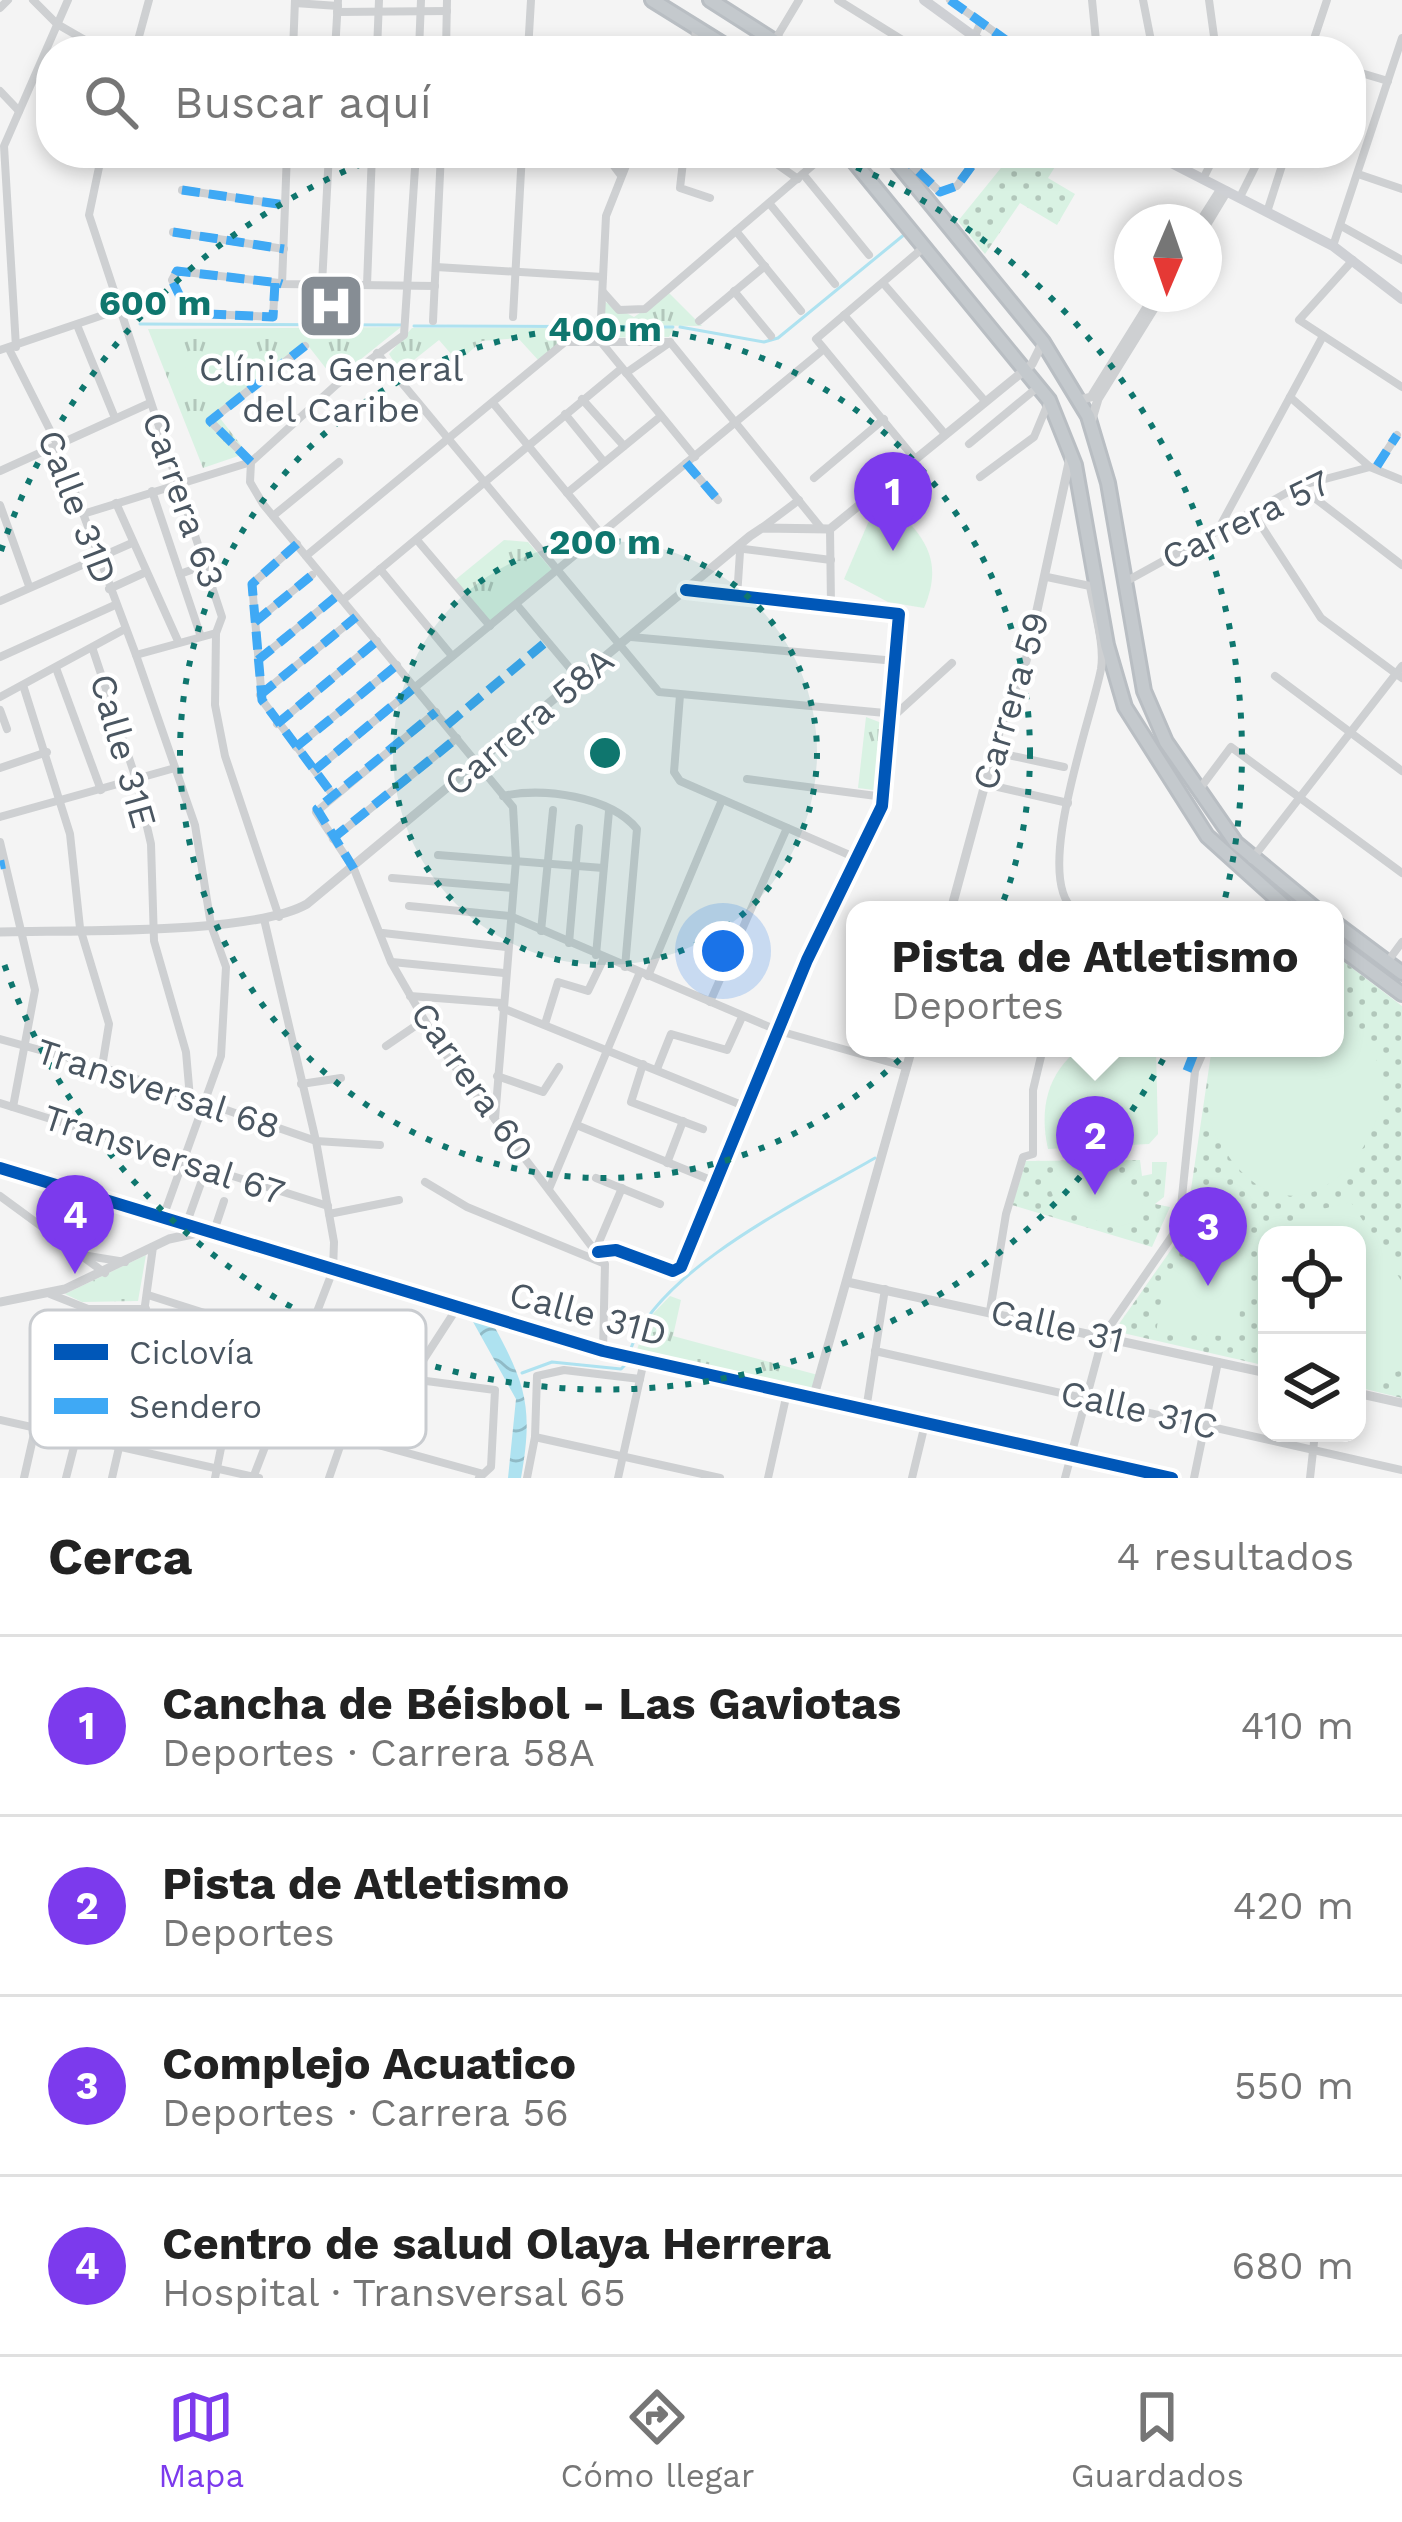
<!DOCTYPE html>
<html lang="es">
<head>
<meta charset="utf-8">
<style>
	:root { --surface:#fff; --page:#f2f2f2; --text:#222; --muted:#767676; --line:#e0e0e0; --accent:#7c3aed }
	body { margin:0; font-family:"Work Sans",sans-serif; background:var(--page); color:var(--text) }
	.controls { position:absolute; right:36px; bottom:36px; display:grid; overflow:hidden; border-radius:24px; box-shadow:0 6px 18px #0003 }
	.controls button { width:108px; height:108px; display:grid; place-items:center; padding:0; border:0; border-bottom:3px solid var(--line); background:var(--surface); color:var(--text); font:60px sans-serif }
	.compass { position:absolute; left:1114px; top:204px; width:108px; height:108px; border-radius:50%; background:var(--surface); box-shadow:0 6px 18px #0003; rotate:182deg }
	.you { position:absolute; left:723px; top:951px; width:42px; height:42px; margin:-30px; border:9px solid #fff; border-radius:50%; background:#1a73e8; box-shadow:0 0 0 18px #1a73e833 }
	.badge { display:grid; place-items:center; width:78px; height:78px; border-radius:50%; background:var(--accent); color:#fff; font-size:39px; font-weight:700 }
	.pin { position:absolute; translate:-50% -99px; filter:drop-shadow(0 3px 6px #0008) }
	.pin::after { content:''; position:absolute; top:63px; width:42px; height:36px; background:inherit; clip-path:polygon(0 0,100% 0,50% 100%) }
	.popup { position:absolute; left:846px; top:901px; width:498px; height:156px; box-sizing:border-box; display:grid; place-content:center; border-radius:24px; background:var(--surface); filter:drop-shadow(0 3px 9px #0005); font-size:39px; white-space:nowrap; color:var(--muted) }
	.popup b { font-size:45px; color:var(--text) }
	.popup::after { content:''; position:absolute; left:50%; top:100%; margin-left:-24px; border:24px solid transparent; border-top-color:var(--surface) }
	.list { margin:0; padding:0; list-style:none }
	h2 { display:flex; justify-content:space-between; align-items:center; height:156px; margin:0; padding:0 48px; font-size:51px }
	h2 small { font-size:39px; font-weight:400; color:var(--muted) }
	.list li { display:grid; grid-template-columns:78px 1fr auto; gap:36px; align-items:center; box-sizing:border-box; height:180px; padding:0 48px; border-top:3px solid var(--line) }
	.list b { display:block; font-size:45px; white-space:nowrap }
	.list p { margin:0; font-size:39px; white-space:nowrap; color:var(--muted) }
	.list em { font-size:39px; font-style:normal; color:var(--muted) }
	.icon { flex:none; width:66px; height:66px; fill:none; stroke:currentColor; stroke-width:2; stroke-linecap:round; stroke-linejoin:round }
	.map { position:relative; flex:none; width:1402px; height:1478px; overflow:hidden }
	.search { position:absolute; background:var(--surface); box-shadow:0 6px 18px #0003; left:36px; right:36px; top:36px; height:132px; display:flex; align-items:center; gap:30px; box-sizing:border-box; padding:0 42px; border-radius:48px; color:var(--muted); font-size:45px }
	.sheet { height:876px; background:var(--surface) }
	nav { display:flex; justify-content:space-around; align-items:center; box-sizing:border-box; height:168px; border-top:3px solid var(--line); background:var(--surface); font-size:33px; color:var(--muted) }
	nav a { display:grid; justify-items:center; gap:6px }
	nav .on { color:var(--accent) }
	.map>svg:first-child { display:block }
</style>
</head>
<body>
<div class="map">
<svg width="1402" height="1478" viewBox="0 0 1402 1478">
	<defs>
		<pattern id="grass-dots" width="8" height="8" patternUnits="userSpaceOnUse" patternTransform="scale(3)"><rect width="8" height="8" fill="#d9f2e3"/><path d="M2 2h.1M6 6h.1" fill="none" stroke="#b2c7bb" stroke-width="1.8" stroke-linecap="round"/></pattern>
		<pattern id="park-tufts" width="24" height="20" patternUnits="userSpaceOnUse" patternTransform="scale(3)"><rect width="24" height="20" fill="#d9f2e3"/><path d="M3 7l-1-3M5 7V3M7 7l1-3M15 17l-1-3M17 17v-4M19 17l1-3" fill="none" stroke="#b2c7bb"/></pattern>
		<pattern id="water-waves" width="16" height="10" patternUnits="userSpaceOnUse" patternTransform="scale(3)"><rect width="16" height="10" fill="#aee2f0"/><path d="M0 5q4-4 8 0t8 0" fill="none" stroke="#90bac6"/></pattern>
	</defs>
	<rect width="100%" height="100%" fill="#f4f4f4"/>
	<g fill="url(#grass-dots)">
		<path d="M1013,153H1043L1058,162L1048,178L1075,194L1057,225L1020,203L985,254L958,221Z"/>
		<path d="M1335,955L1402,1006V1398L1357,1387V1235H1267V1366L1114,1331L1185,1230L1211,1054L1217,1048H1335Z"/>
		<path d="M1140,1160L1142,1176L1152,1174V1162H1167L1164,1197L1155,1204L1170,1207L1152,1247L1012,1205L1026,1161Z"/>
	</g>
	<g fill="url(#park-tufts)">
		<path d="M669,293L702,326L604,325L605,302L634,317Z"/>
		<path d="M401,327L335,380L306,343L216,413L247,453L203,468L148,329Z"/>
		<path d="M412,328H674L669,337L565,338L539,361L518,338L482,341L458,362L439,340L400,371L389,354Z"/>
		<path d="M504,540L528,542L552,570L490,622L455,580Z"/>
		<path d="M866,717L887,725L881,791L858,788Z"/>
		<path d="M146,1255L138,1301L82,1302L65,1294Z"/>
		<path d="M670,1296L681,1300L673,1336L818,1375L812,1395L635,1355L648,1319Z"/>
	</g>
	<g fill="#d9f2e3">
		<path d="M228,341L247,371L202,399L183,369Z"/>
		<path d="M888,502C923,534 945,559 924,608L888,602L844,579L868,523Z"/>
		<path d="M1335,1020C1352,1031 1372,1045 1379,1066C1402,1131 1299,1271 1221,1145C1202,1115 1204,1079 1221,1048H1335Z"/>
		<path d="M1080,1048H1156L1158,1134L1149,1144L1048,1149C1039,1109 1047,1073 1080,1048Z"/>
		<path d="M1065,1162L1126,1181L1124,1186L1143,1203L1138,1221L1117,1227L1058,1209L1050,1188Z"/>
		<path d="M1351,1202L1402,1282V1370L1371,1380L1357,1376V1235H1282L1298,1215Z"/>
		<path d="M1191,1223L1239,1225L1247,1230L1251,1303L1240,1306L1239,1329H1228V1336L1156,1333L1165,1275H1189Z"/>
	</g>
	<path fill="url(#water-waves)" d="M472,1320L494,1326C527,1386 533,1410 521,1478H508L516,1399Z"/>
	<g fill="none" stroke-linecap="round" stroke-linejoin="round">
		<g stroke="#aee2f0" stroke-width="3">
			<path d="M140,324L401,325"/>
			<path d="M414,326L673,327"/>
			<path d="M680,327L764,342L778,338L905,234"/>
			<path d="M631,1348C659,1269 804,1199 875,1158"/>
			<path d="M522,1373L552,1362L621,1369L627,1363"/>
		</g>
		<g stroke="#b9bec3" stroke-width="18">
			<g id="trunk">
				<path d="M652,0L734,51"/>
				<path d="M710,0L790,51"/>
				<path d="M847,153L1049,400L1075,465L1107,645L1125,707L1207,836L1289,910"/>
				<path d="M889,153L1043,342L1088,416L1108,483L1144,691L1166,742L1236,843L1317,910"/>
				<path d="M1335,923L1402,973"/>
				<path d="M1335,944L1402,994"/>
			</g>
		</g>
		<g stroke="#ced0d2" stroke-width="8">
			<path d="M33,0L57,24L104,51"/>
			<path d="M838,0L920,51"/>
			<path d="M950,0L1021,51"/>
			<path d="M1092,0L1097,51"/>
			<path d="M1143,0L1153,51"/>
			<path d="M1209,0L1216,51"/>
			<path d="M295,3L338,6"/>
			<path d="M0,8L8,0"/>
			<path d="M337,12L447,11"/>
			<path d="M775,40L799,0"/>
			<path d="M135,51L149,0"/>
			<path d="M293,51L295,0"/>
			<path d="M335,51L338,0"/>
			<path d="M377,51L379,0"/>
			<path d="M419,51L421,0"/>
			<path d="M446,51L447,0"/>
			<path d="M528,51L531,0"/>
			<path d="M694,51L696,29"/>
			<path d="M968,51L981,22"/>
			<path d="M1059,51L1096,47"/>
			<path d="M1310,51L1327,0"/>
			<path d="M1351,70L1388,81"/>
			<path d="M0,91L19,111"/>
			<path d="M102,153L89,215L222,617L216,633L215,705L225,756L279,917"/>
			<path d="M576,153L608,158L620,174"/>
			<path d="M684,153L680,188L710,198"/>
			<path d="M761,153L798,179"/>
			<path d="M899,153L940,192L957,186L981,153"/>
			<path d="M803,174L869,255"/>
			<path d="M1358,174L1402,189"/>
			<path d="M1203,179L1216,153"/>
			<path d="M182,190L285,205"/>
			<path d="M1240,197L1262,153"/>
			<path d="M769,203L835,284"/>
			<path d="M1268,209L1286,153"/>
			<path d="M1343,227L1402,260"/>
			<path d="M736,231L801,311"/>
			<path d="M173,232L284,249"/>
			<path d="M1333,246L1402,38"/>
			<path d="M1353,260L1299,320L1402,387"/>
			<path d="M436,267L603,277"/>
			<path d="M275,283L273,317L188,313L172,280L177,271L279,283L282,284L435,286"/>
			<path d="M883,283L985,401"/>
			<path d="M282,284L287,153"/>
			<path d="M322,284L329,153"/>
			<path d="M367,285L372,153"/>
			<path d="M734,291L771,336"/>
			<path d="M603,292L619,310L645,309L827,153"/>
			<path d="M844,315L945,434"/>
			<path d="M513,317L522,153"/>
			<path d="M601,318L606,216L631,153"/>
			<path d="M433,321L441,153"/>
			<path d="M699,321L765,266"/>
			<path d="M77,325L115,418"/>
			<path d="M601,342L695,457"/>
			<path d="M670,342L821,528"/>
			<path d="M305,346L210,421L251,462L250,482L263,504L513,807L516,860L495,1119"/>
			<path d="M16,347L4,146L68,0"/>
			<path d="M9,349L57,444L136,655L195,825L211,925L226,967L221,1056L162,1220"/>
			<path d="M0,350L118,310"/>
			<path d="M377,353L659,692L896,714L952,663"/>
			<path d="M626,373L669,343"/>
			<path d="M1290,397L1370,467L1402,480"/>
			<path d="M582,399L624,446"/>
			<path d="M493,403L601,534"/>
			<path d="M565,414L604,462"/>
			<path d="M969,444L1038,387"/>
			<path d="M915,459L816,339L923,248"/>
			<path d="M686,463L718,500"/>
			<path d="M1377,466L1397,435"/>
			<path d="M0,471L150,403"/>
			<path d="M980,477L1034,437L1049,401"/>
			<path d="M814,478L884,419"/>
			<path d="M1299,486L1402,565"/>
			<path d="M152,491L200,634"/>
			<path d="M567,493L661,416"/>
			<path d="M116,503L178,641"/>
			<path d="M0,505L29,586"/>
			<path d="M1253,513L1321,618L1402,678"/>
			<path d="M83,514L251,462L336,385L404,335L416,153"/>
			<path d="M273,516L339,462"/>
			<path d="M763,527L799,500"/>
			<path d="M830,529L831,605"/>
			<path d="M1218,530L1323,336"/>
			<path d="M417,540L490,626"/>
			<path d="M297,544L252,584L262,700L333,795"/>
			<path d="M736,548L831,560"/>
			<path d="M306,556L565,342H670"/>
			<path d="M380,569L452,656"/>
			<path d="M180,574L205,565"/>
			<path d="M1047,577L1090,586C1094,611 1105,644 1101,669C1092,718 1032,876 1074,910"/>
			<path d="M1125,582L1299,486L1370,467"/>
			<path d="M109,589L146,572"/>
			<path d="M737,597L740,552"/>
			<path d="M343,600L622,368"/>
			<path d="M0,601L132,543"/>
			<path d="M517,605L579,679"/>
			<path d="M256,621L312,575"/>
			<path d="M631,637L896,661"/>
			<path d="M93,650L136,779L151,844L154,941L186,1052L190,1098"/>
			<path d="M136,655L216,633"/>
			<path d="M0,657L115,605"/>
			<path d="M258,660L338,595"/>
			<path d="M56,668L101,790"/>
			<path d="M1275,676L1402,771"/>
			<path d="M23,685L70,834L80,928L109,1024L102,1067"/>
			<path d="M260,695L356,617"/>
			<path d="M680,695L674,772L680,781L854,857"/>
			<path d="M0,697L125,629"/>
			<path d="M0,710L7,729"/>
			<path d="M436,712L316,812L354,869L391,962L440,1047L605,1264L603,1351"/>
			<path d="M277,724L377,641"/>
			<path d="M296,747L397,665"/>
			<path d="M994,752L1064,767"/>
			<path d="M0,768L47,752"/>
			<path d="M315,770L824,349"/>
			<path d="M747,779L884,797"/>
			<path d="M985,784L1068,803"/>
			<path d="M1198,791L1231,747L1402,873"/>
			<path d="M503,796C542,787 610,796 637,829L625,967"/>
			<path d="M0,817L175,768"/>
			<path d="M333,839L457,738"/>
			<path d="M0,842L35,990L13,1107"/>
			<path d="M438,855L603,868"/>
			<path d="M1252,859L1402,666"/>
			<path d="M392,878L513,888"/>
			<path d="M409,906L510,916L779,1031L907,1067"/>
			<path d="M264,919L316,1141L334,1242L333,1270"/>
			<path d="M541,931L553,810"/>
			<path d="M383,933L506,947"/>
			<path d="M569,943L579,828"/>
			<path d="M596,955L609,811"/>
			<path d="M1388,961L1402,942"/>
			<path d="M392,962L504,973"/>
			<path d="M648,976L722,800"/>
			<path d="M410,996L502,1003"/>
			<path d="M710,1002L787,828"/>
			<path d="M502,1008L749,1108"/>
			<path d="M545,1024L558,982L588,991L604,958"/>
			<path d="M0,1039L102,1067L316,1141L380,1145"/>
			<path d="M386,1046L424,1020"/>
			<path d="M643,1064L631,1102L703,1129"/>
			<path d="M657,1069L671,1034L727,1050L742,1017"/>
			<path d="M497,1076L543,1092L559,1067"/>
			<path d="M301,1084L341,1078"/>
			<path d="M0,1103L328,1206"/>
			<path d="M579,1126L718,1183"/>
			<path d="M667,1163L683,1121"/>
			<path d="M596,1178L660,1204"/>
			<path d="M425,1182L467,1207L603,1263"/>
			<path d="M549,1189L640,972"/>
			<path d="M0,1196L105,1273"/>
			<path d="M329,1214L399,1200"/>
			<path d="M186,1225L201,1183"/>
			<path d="M213,1234L224,1201"/>
			<path d="M596,1249L622,1188"/>
			<path d="M598,1252L616,1250L673,1271L681,1267L807,960L882,806L899,614L686,590"/>
			<path d="M82,1255L125,1262"/>
			<path d="M50,1294L88,1309H146"/>
			<path d="M148,1295L411,1379L495,1390L491,1467L479,1478"/>
			<path d="M990,1311L1006,1214L1023,1157L1033,1154V1090L1043,1048"/>
			<path d="M875,1351L1402,1470"/>
			<path d="M135,1378L480,1473"/>
			<path d="M411,1379L457,1308"/>
			<path d="M866,1410L885,1289"/>
			<path d="M0,1420L259,1478"/>
			<path d="M335,1429L359,1364"/>
			<path d="M535,1437L720,1478"/>
			<path d="M24,1478L36,1425"/>
			<path d="M66,1478L77,1435"/>
			<path d="M112,1478L135,1378L153,1247"/>
			<path d="M215,1478L230,1403"/>
			<path d="M253,1478L330,1278"/>
			<path d="M329,1478L345,1432"/>
			<path d="M527,1478L535,1437L537,1376L564,1370L640,1379"/>
			<path d="M618,1478L644,1361"/>
			<path d="M768,1478L787,1393"/>
			<path d="M912,1478L925,1424"/>
			<path d="M1065,1478L1103,1336L1179,1226L1195,1071L1205,1048"/>
			<path d="M1194,1478L1218,1362"/>
			<path d="M1310,1478L1315,1433"/>
		</g>
		<g stroke="#ced0d2" stroke-width="9">
			<path d="M1200,222L1221,189"/>
			<path d="M1204,229L1227,191"/>
			<path d="M1079,400L1091,397L1155,294"/>
			<path d="M1092,419L1098,399L1163,294"/>
			<path d="M951,910L1000,729L1026,661L1070,458"/>
			<path d="M0,932C71,930 253,935 307,904L750,536L762,528L830,529L1032,364L1043,342"/>
			<path d="M0,1168L603,1351L1172,1478"/>
			<path d="M847,1282L1267,1373"/>
			<path d="M0,1302L65,1289L169,1239L197,1233"/>
			<path d="M1357,1393L1402,1403"/>
			<path d="M813,1399L912,1048"/>
		</g>
		<g stroke="#ced0d4" stroke-width="10">
			<path d="M924,0L994,51"/>
			<path d="M1152,153L1333,246L1402,299"/>
		</g>
		<use href="#trunk" stroke="#c4c9cd" stroke-width="12"/>
		<g stroke="#3fa9f5" stroke-width="9" stroke-dasharray="18 9" stroke-linecap="butt">
			<path d="M950,0L1021,51"/>
			<path d="M1059,51L1096,47"/>
			<path d="M899,153L940,192L957,186L981,153"/>
			<path d="M182,190L285,205"/>
			<path d="M173,232L284,249"/>
			<path d="M275,283L273,317L188,313L172,280L177,271L279,283L282,284"/>
			<path d="M251,462L210,421L305,346"/>
			<path d="M686,463L718,500"/>
			<path d="M1377,466L1397,435"/>
			<path d="M297,544L252,584L262,700L333,795"/>
			<path d="M255,622L312,575"/>
			<path d="M258,660L338,595"/>
			<path d="M260,695L356,617"/>
			<path d="M277,724L377,641"/>
			<path d="M447,725L547,641"/>
			<path d="M296,747L397,665"/>
			<path d="M315,770L416,686"/>
			<path d="M332,839L457,738"/>
			<path d="M0,865L5,864"/>
			<path d="M354,869L317,809L436,712"/>
			<path d="M1187,1071L1196,1048"/>
		</g>
		<g stroke="#fff" stroke-width="20">
			<g id="cycleway">
				<path d="M0,1168L603,1351L1172,1478"/>
				<path d="M598,1252L616,1250L673,1271L681,1267L807,960L882,806L899,614L686,590"/>
			</g>
		</g>
		<use href="#cycleway" stroke="#0057b8" stroke-width="12"/>
	</g>
	<circle cx="605" cy="753" r="212" fill="#0f766e" fill-opacity=".12"/>
	<g fill="none" stroke="#0f766e" stroke-width="6" stroke-dasharray="6 12">
		<circle cx="605" cy="753" r="212"/>
		<circle cx="605" cy="753" r="425"/>
		<path d="M1 551A637 637 0 0 1 387 154M823 154A637 637 0 1 1 1 955"/>
	</g>
	<defs>
		<g id="hospital-square" transform="scale(3.45)"><rect x="-9" y="-9" width="18" height="18" rx="4" fill="#868d94" stroke="#fff"/><path d="M-5-5h3v3.5h4V-5h3V5h-3V1.5h-4V5h-3Z" fill="#fff"/></g>
	</defs>
	<g fill-rule="evenodd">
		<use href="#hospital-square" x="331" y="306"/>
	</g>
	<g text-anchor="middle" dominant-baseline="central" stroke-width="9" stroke-linejoin="round" paint-order="stroke">
		<g font-size="36" fill="#4a5661" stroke="#fff">
			<text x="331" y="369">Clínica General<tspan x="331" dy="41">del Caribe</tspan></text>
		</g>
		<g font-size="36" fill="#4a5661" stroke="#fff">
			<text transform="translate(183 500) rotate(71)">Carrera 63</text>
			<text transform="translate(77 507) rotate(69)">Calle 31D</text>
			<text transform="translate(1246 520) rotate(-26)">Carrera 57</text>
			<text transform="translate(1011 701) rotate(-73)">Carrera 59</text>
			<text transform="translate(529 722) rotate(-40)">Carrera 58A</text>
			<text transform="translate(123 751) rotate(74)">Calle 31E</text>
			<text transform="translate(472 1082) rotate(55)">Carrera 60</text>
			<text transform="translate(158 1089) rotate(18)">Transversal 68</text>
			<text transform="translate(164 1155) rotate(18)">Transversal 67</text>
			<text transform="translate(588 1314) rotate(15)">Calle 31D</text>
			<text transform="translate(1057 1326) rotate(13)">Calle 31</text>
			<text transform="translate(1139 1410) rotate(13)">Calle 31C</text>
		</g>
	</g>
	<rect x="30" y="1310" width="396" height="138" rx="18" fill="#fff" stroke="#c9ccd0" stroke-width="3"/>
	<rect x="54" y="1344" width="54" height="16" fill="#0057b8"/>
	<rect x="54" y="1398" width="54" height="16" fill="#3fa9f5"/>
	<g font-size="33" fill="#4a5661">
		<text x="129" y="1364">Ciclovía</text>
		<text x="129" y="1418">Sendero</text>
	</g>
	<circle cx="605" cy="753" r="18" fill="#0f766e" stroke="#fff" stroke-width="6"/>
	<g font-size="36" text-anchor="middle" font-weight="bold" fill="#0f766e" stroke="#fff" stroke-width="9" stroke-linejoin="round" paint-order="stroke">
		<text x="155" y="315">600 m</text>
		<text x="605" y="341">400 m</text>
		<text x="605" y="554">200 m</text>
	</g>
</svg>
<div class="controls">
<button><svg class="icon" aria-label="locate" viewBox="0 0 24 24"><circle cx="12" cy="12" r="6"/><path d="M12 2v4M12 18v4M2 12h4M18 12h4"/></svg></button>
<button><svg class="icon" aria-label="layers" viewBox="0 0 24 24"><path d="M12 4l9 5-9 5-9-5zM3 14l9 5 9-5"/></svg></button>
</div>
<svg class="compass" viewBox="-18 -18 36 36"><path d="M0-13l5 13h-10z" fill="#e53935"/><path d="M0 13l5-13h-10z" fill="#767676"/></svg>
<div class="you"></div>
<div class="pin badge" style="left:893px;top:551px">1</div>
<div class="pin badge" style="left:1095px;top:1195px">2</div>
<div class="popup"><b>Pista de Atletismo</b>Deportes</div>
<div class="pin badge" style="left:1208px;top:1286px">3</div>
<div class="pin badge" style="left:75px;top:1274px">4</div>
<div class="search"><svg class="icon" aria-label="search" viewBox="0 0 24 24"><circle cx="10" cy="10" r="6"/><path d="M15 15l6 6"/></svg>Buscar aquí</div>
</div>
<section class="sheet">
<h2>Cerca<small>4 resultados</small></h2>
<ul class="list">
<li><span class="badge">1</span><div><b>Cancha de Béisbol - Las Gaviotas</b><p>Deportes · Carrera 58A</p></div><em>410 m</em></li>
<li><span class="badge">2</span><div><b>Pista de Atletismo</b><p>Deportes</p></div><em>420 m</em></li>
<li><span class="badge">3</span><div><b>Complejo Acuatico</b><p>Deportes · Carrera 56</p></div><em>550 m</em></li>
<li><span class="badge">4</span><div><b>Centro de salud Olaya Herrera</b><p>Hospital · Transversal 65</p></div><em>680 m</em></li>
</ul>
</section>
<nav>
<a class="on"><svg class="icon" aria-label="map" viewBox="0 0 24 24"><path d="M3 6l6-2 6 2 6-2v14l-6 2-6-2-6 2zM9 4v14M15 6v14"/></svg>Mapa</a>
<a><svg class="icon" aria-label="directions" viewBox="0 0 24 24"><path d="M12 3l9 9-9 9-9-9zM9 14v-3h6M13 9l2 2-2 2"/></svg>Cómo llegar</a>
<a><svg class="icon" aria-label="saved" viewBox="0 0 24 24"><path d="M7 4h10v16l-5-4-5 4z"/></svg>Guardados</a>
</nav>
</body>
</html>
